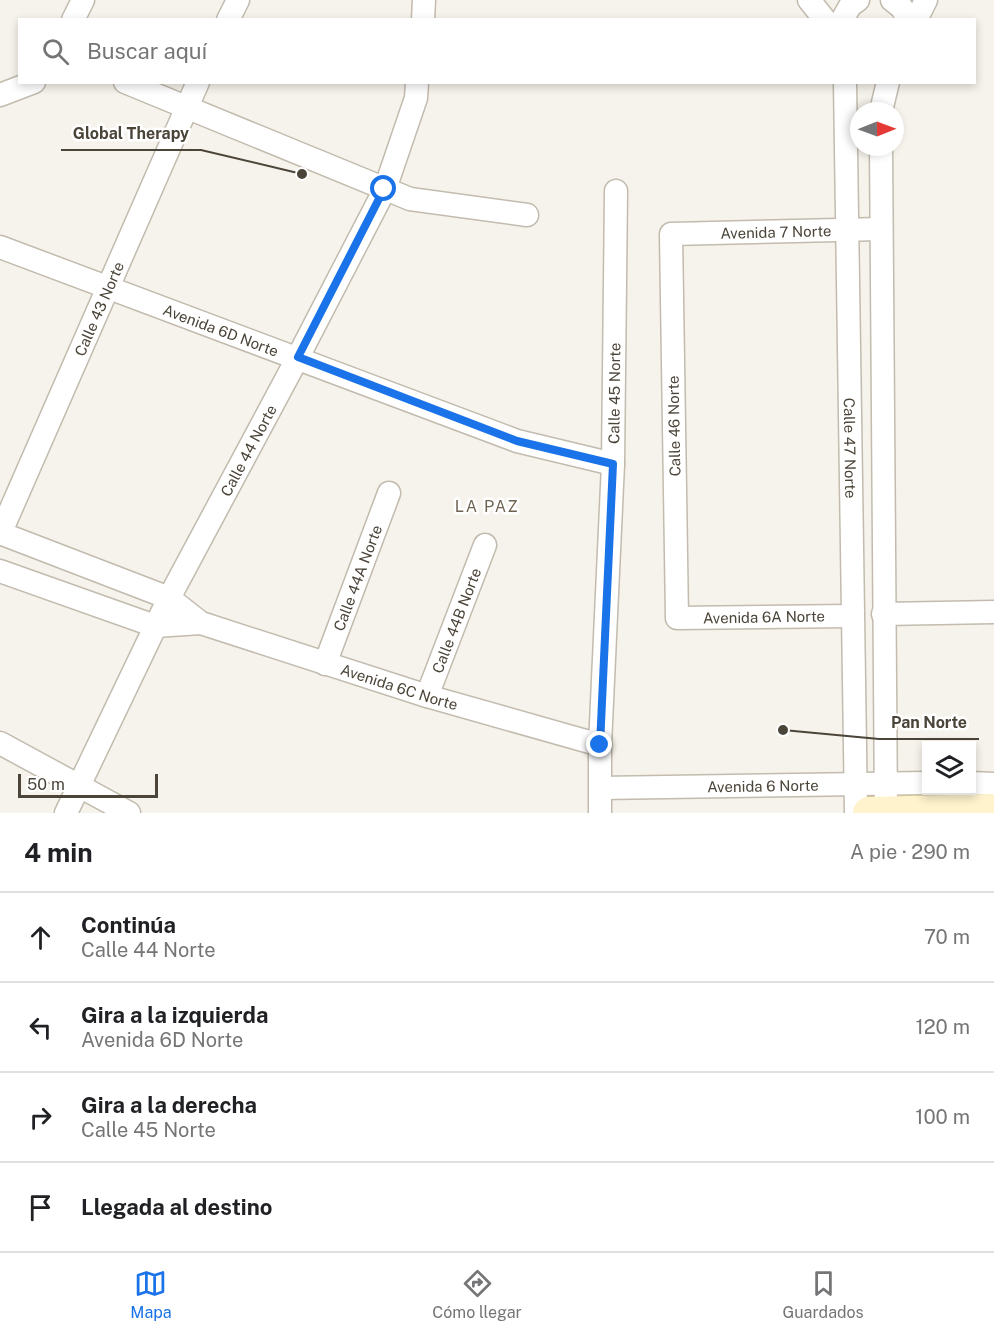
<!DOCTYPE html>
<html lang="es">
<head>
<meta charset="utf-8">
<style>
	:root { --surface:#fff; --page:#f2f2f2; --text:#202124; --muted:#757577; --line:#e0e0e0; --accent:#1a73e8 }
	body { margin:0; font-family:"Public Sans",sans-serif; background:var(--page); color:var(--text) }
	.controls { position:absolute; right:18px; bottom:18px; display:grid; overflow:hidden; border-radius:0px; box-shadow:0 3px 9px #0003 }
	.controls button { width:54px; height:54px; display:grid; place-items:center; padding:0; border:0; border-bottom:2px solid var(--line); background:var(--surface); color:var(--text); font:30px sans-serif }
	.compass { position:absolute; left:850px; top:102px; width:54px; height:54px; border-radius:50%; background:var(--surface); box-shadow:0 3px 9px #0003; rotate:89deg }
	.scale { position:absolute; left:18px; bottom:15px; width:140px; box-sizing:border-box; padding-left:6px; border:3px solid #4b4439; border-top:0; font-size:16px; line-height:21px; white-space:nowrap; color:#4b4439; -webkit-text-stroke:4px #fff; paint-order:stroke }
	.stop { position:absolute; width:18px; height:18px; margin:-14px; border:4px solid #1a73e8; border-radius:50%; background:#fff }
	.stop.end { background:#1a73e8; border-color:#fff; box-shadow:0 2px 6px #0008 }
	.list { margin:0; padding:0; list-style:none }
	h2 { display:flex; justify-content:space-between; align-items:center; height:78px; margin:0; padding:0 24px; font-size:26px }
	h2 small { font-size:20px; font-weight:400; color:var(--muted) }
	.list li { display:grid; grid-template-columns:39px 1fr auto; gap:18px; align-items:center; box-sizing:border-box; height:90px; padding:0 24px; border-top:2px solid var(--line) }
	.list b { display:block; font-size:22px; white-space:nowrap }
	.list p { margin:0; font-size:20px; white-space:nowrap; color:var(--muted) }
	.list em { font-size:20px; font-style:normal; color:var(--muted) }
	.icon { flex:none; width:33px; height:33px; fill:none; stroke:currentColor; stroke-width:2; stroke-linecap:round; stroke-linejoin:round }
	.map { position:relative; flex:none; width:994px; height:813px; overflow:hidden }
	.search { position:absolute; background:var(--surface); box-shadow:0 3px 9px #0003; left:18px; right:18px; top:18px; height:66px; display:flex; align-items:center; gap:15px; box-sizing:border-box; padding:0 21px; border-radius:0px; color:var(--muted); font-size:22px }
	.sheet { height:438px; background:var(--surface) }
	nav { display:flex; justify-content:space-around; align-items:center; box-sizing:border-box; height:84px; border-top:2px solid var(--line); background:var(--surface); font-size:16px; color:var(--muted) }
	nav a { display:grid; justify-items:center; gap:3px }
	nav .on { color:var(--accent) }
	.map>svg:first-child { display:block }
</style>
</head>
<body>
<div class="map">
<svg width="994" height="813" viewBox="0 0 994 813">
	<rect width="100%" height="100%" fill="#f6f3ec"/>
	<g fill="none" stroke-linecap="round" stroke-linejoin="round">
		<g stroke="#c2bbae" stroke-width="25">
			<g id="street">
				<path d="M809,0L825,20"/>
				<path d="M892,0L902,8L908,20"/>
				<path d="M73,20L83,0"/>
				<path d="M228,20L238,0"/>
				<path d="M423,20L424,0"/>
				<path d="M842,20L850,6L858,0"/>
				<path d="M916,20L926,0"/>
				<path d="M125,82L410,199L527,215"/>
				<path id="s1" d="M845,82L856,813"/>
				<path d="M0,95L34,82"/>
				<path d="M881,111L888,82"/>
				<path d="M881,147L886,813"/>
				<path id="s2" d="M0,247L517,441L613,464"/>
				<path id="s3" d="M0,533L169,598L201,623L427,696L600,745"/>
				<path id="s4" d="M0,534L198,82"/>
				<path d="M0,571L155,626L201,623"/>
				<path d="M883,614L994,612"/>
				<path id="s5" d="M851,616L677,618L671,234L881,229"/>
				<path id="s6" d="M325,664L389,493"/>
				<path id="s7" d="M427,696L485,545"/>
				<path d="M0,743L129,813"/>
				<path d="M972,783L994,784"/>
				<path id="s8" d="M601,788L926,783"/>
				<path id="s9" d="M66,813L169,598L298,357L385,189L416,98L417,82"/>
				<path id="s10" d="M600,813V745L613,464L616,191"/>
			</g>
		</g>
		<g stroke="#d6c79b" stroke-width="34">
			<path id="secondary" d="M869,813L994,810"/>
		</g>
		<use href="#street" stroke="#fff" stroke-width="22"/>
		<use href="#secondary" stroke="#fff3cd" stroke-width="32"/>
	</g>
	<g fill="none" stroke-linecap="round" stroke-linejoin="round">
		<path stroke="#1a73e8" stroke-width="8" d="M384,189L298,357L517,441L613,464L600,745"/>
	</g>
	<g text-anchor="middle" dominant-baseline="central" stroke-width="5" stroke-linejoin="round" paint-order="stroke">
		<g font-size="15" fill="#4b4439" stroke="#fff">
			<text stroke="none"><textPath href="#s5" startOffset="663">Avenida 7 Norte</textPath></text>
			<text stroke="none"><textPath href="#s4" startOffset="246">Calle 43 Norte</textPath></text>
			<text stroke="none"><textPath href="#s2" startOffset="236">Avenida 6D Norte</textPath></text>
			<text stroke="none"><textPath href="#s10" startOffset="420">Calle 45 Norte</textPath></text>
			<text transform="translate(674 426) rotate(-91)">Calle 46 Norte</text>
			<text stroke="none"><textPath href="#s1" startOffset="366">Calle 47 Norte</textPath></text>
			<text stroke="none"><textPath href="#s9" startOffset="406">Calle 44 Norte</textPath></text>
			<text stroke="none"><textPath href="#s6" startOffset="92">Calle 44A Norte</textPath></text>
			<text transform="translate(764 617) rotate(-1)">Avenida 6A Norte</text>
			<text stroke="none"><textPath href="#s7" startOffset="81">Calle 44B Norte</textPath></text>
			<text stroke="none"><textPath href="#s3" startOffset="430">Avenida 6C Norte</textPath></text>
			<text stroke="none"><textPath href="#s8" startOffset="162">Avenida 6 Norte</textPath></text>
		</g>
		<g font-size="16" letter-spacing="1.5" fill="#6e6250" stroke="#fff">
			<text x="487" y="506">LA PAZ</text>
		</g>
	</g>
	<path fill="none" stroke="#4b4439" stroke-width="2" d="M302 174L201 150H61M783 730L879 739H979"/>
	<g fill="#4b4439" stroke="#fff" stroke-width="2">
		<circle cx="302" cy="174" r="6"/>
		<circle cx="783" cy="730" r="6"/>
	</g>
	<g font-size="16" text-anchor="middle" font-weight="bold" fill="#4b4439" stroke="#fff" stroke-width="5" stroke-linejoin="round" paint-order="stroke">
		<text x="131" y="139">Global Therapy</text>
		<text x="929" y="728">Pan Norte</text>
	</g>
</svg>
<div class="controls">
<button><svg class="icon" aria-label="layers" viewBox="0 0 24 24"><path d="M12 4l9 5-9 5-9-5zM3 14l9 5 9-5"/></svg></button>
</div>
<svg class="compass" viewBox="-18 -18 36 36"><path d="M0-13l5 13h-10z" fill="#e53935"/><path d="M0 13l5-13h-10z" fill="#757577"/></svg>
<div class="scale">50 m</div>
<div class="stop" style="left:384px;top:189px"></div>
<div class="stop end" style="left:600px;top:745px"></div>
<div class="search"><svg class="icon" aria-label="search" viewBox="0 0 24 24"><circle cx="10" cy="10" r="6"/><path d="M15 15l6 6"/></svg>Buscar aquí</div>
</div>
<section class="sheet">
<h2>4 min<small>A pie · 290 m</small></h2>
<ul class="list">
<li><svg class="icon" aria-label="ahead" viewBox="0 0 24 24"><path d="M12 20V5M6 11l6-6 6 6"/></svg><div><b>Continúa</b><p>Calle 44 Norte</p></div><em>70 m</em></li>
<li><svg class="icon" aria-label="left" viewBox="0 0 24 24"><path d="M17 20v-9H6M10 6l-5 5 5 5"/></svg><div><b>Gira a la izquierda</b><p>Avenida 6D Norte</p></div><em>120 m</em></li>
<li><svg class="icon" aria-label="right" viewBox="0 0 24 24"><path d="M7 20v-9h11M14 6l5 5-5 5"/></svg><div><b>Gira a la derecha</b><p>Calle 45 Norte</p></div><em>100 m</em></li>
<li><svg class="icon" aria-label="arrive" viewBox="0 0 24 24"><path d="M6 21V4h12l-3 4 3 4H6"/></svg><div><b>Llegada al destino</b></div></li>
</ul>
</section>
<nav>
<a class="on"><svg class="icon" aria-label="map" viewBox="0 0 24 24"><path d="M3 6l6-2 6 2 6-2v14l-6 2-6-2-6 2zM9 4v14M15 6v14"/></svg>Mapa</a>
<a><svg class="icon" aria-label="directions" viewBox="0 0 24 24"><path d="M12 3l9 9-9 9-9-9zM9 14v-3h6M13 9l2 2-2 2"/></svg>Cómo llegar</a>
<a><svg class="icon" aria-label="saved" viewBox="0 0 24 24"><path d="M7 4h10v16l-5-4-5 4z"/></svg>Guardados</a>
</nav>
</body>
</html>
